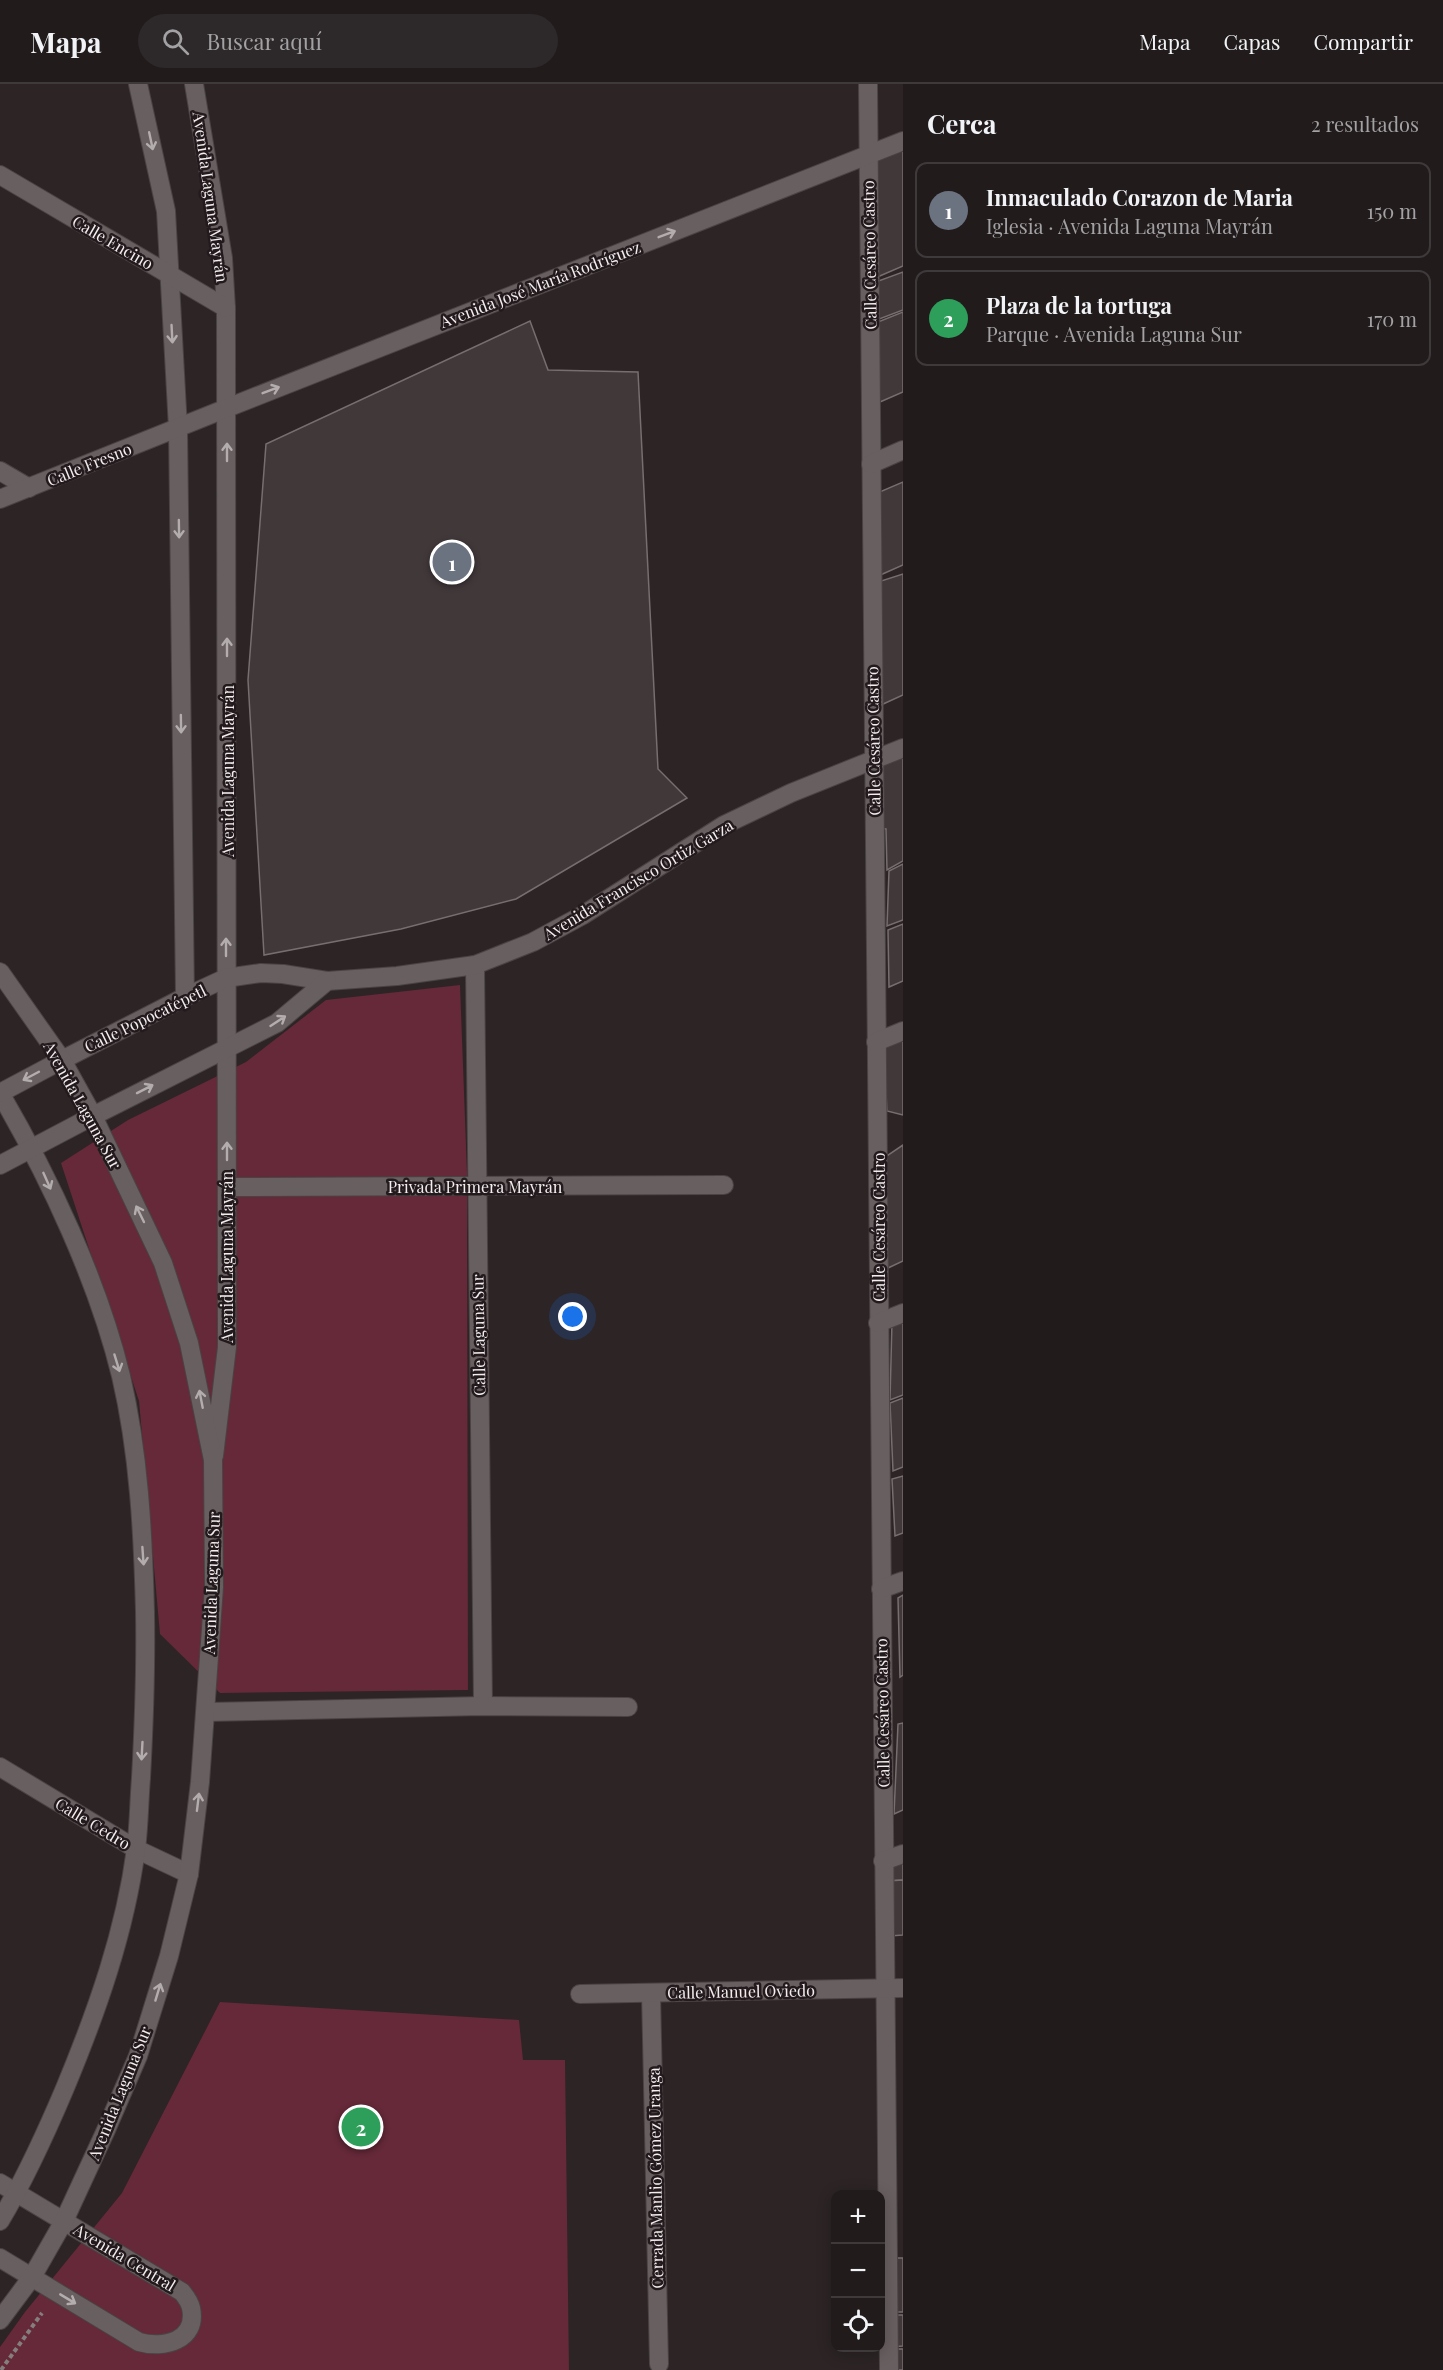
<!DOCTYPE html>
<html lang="es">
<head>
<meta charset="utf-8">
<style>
	:root { --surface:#211b1c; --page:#2d2829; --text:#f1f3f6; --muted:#a2a1a3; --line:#3e393b; --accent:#b45309 }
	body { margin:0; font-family:"Playfair Display",serif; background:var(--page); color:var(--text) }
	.controls { position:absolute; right:18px; bottom:18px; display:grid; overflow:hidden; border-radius:12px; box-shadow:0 3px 15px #0003 }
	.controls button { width:54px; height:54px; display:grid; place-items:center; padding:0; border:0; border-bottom:2px solid var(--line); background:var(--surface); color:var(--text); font:30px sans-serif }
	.you { position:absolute; left:573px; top:1233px; width:21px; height:21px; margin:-15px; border:4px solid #fff; border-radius:50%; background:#1a73e8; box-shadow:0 0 0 9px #1a73e833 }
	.badge { display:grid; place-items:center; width:39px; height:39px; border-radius:50%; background:var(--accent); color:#fff; font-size:20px; font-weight:700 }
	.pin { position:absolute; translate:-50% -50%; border:3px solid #fff; box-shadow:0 2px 6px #0006 }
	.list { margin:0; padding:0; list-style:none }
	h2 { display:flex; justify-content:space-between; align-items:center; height:78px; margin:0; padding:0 24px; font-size:26px }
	h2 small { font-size:20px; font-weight:400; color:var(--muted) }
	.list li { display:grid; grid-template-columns:39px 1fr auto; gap:18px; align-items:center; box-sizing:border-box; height:96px; margin:0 12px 12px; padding:0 12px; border:2px solid var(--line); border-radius:12px }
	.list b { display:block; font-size:22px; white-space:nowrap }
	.list p { margin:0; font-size:20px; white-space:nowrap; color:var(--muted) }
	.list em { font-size:20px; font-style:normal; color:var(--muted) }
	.icon { flex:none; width:33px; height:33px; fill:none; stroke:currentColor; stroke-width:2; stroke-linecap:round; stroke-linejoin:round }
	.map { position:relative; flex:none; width:903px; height:2286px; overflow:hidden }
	header { display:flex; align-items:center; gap:36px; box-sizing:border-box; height:84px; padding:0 30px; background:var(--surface); border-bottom:2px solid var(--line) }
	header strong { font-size:28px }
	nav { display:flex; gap:33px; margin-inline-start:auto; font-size:21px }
	.search { width:420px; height:54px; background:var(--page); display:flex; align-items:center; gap:15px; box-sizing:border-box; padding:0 21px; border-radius:33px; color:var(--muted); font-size:22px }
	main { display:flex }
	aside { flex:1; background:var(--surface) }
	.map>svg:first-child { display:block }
</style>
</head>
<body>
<header>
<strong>Mapa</strong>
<div class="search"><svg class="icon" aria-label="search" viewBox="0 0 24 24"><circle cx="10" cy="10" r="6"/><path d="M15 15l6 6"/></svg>Buscar aquí</div>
<nav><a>Mapa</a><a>Capas</a><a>Compartir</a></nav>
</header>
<main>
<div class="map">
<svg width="903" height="2286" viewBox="0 0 903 2286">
	<rect width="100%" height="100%" fill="#2c2425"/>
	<g fill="#652939">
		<path d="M460,901L467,1088L468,1606L220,1609L160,1550L139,1317L61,1079L128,1036L246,978L326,916Z"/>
		<path d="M220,1918L519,1936L523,1976H565L569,2286H0V2263L25,2228L122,2109Z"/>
	</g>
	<g fill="#41383a" stroke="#776e6f" stroke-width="1.5">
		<path d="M903,62V182L875,194L876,72Z"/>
		<path d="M903,188V226L874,237L873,199Z"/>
		<path d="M903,228V308L873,321V240Z"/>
		<path d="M530,237L548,286L638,288L658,685L687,714L516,815L401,845L264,871L248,596L266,360Z"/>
		<path d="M903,398V481L878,492L875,410Z"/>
		<path d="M903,490V611L881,621L878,498Z"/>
		<path d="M903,666V777L887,786L886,745L877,744L875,677Z"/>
		<path d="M903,780V836L887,842L889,787Z"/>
		<path d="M903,840V897L889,903L888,846Z"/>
		<path d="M903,947V1031L887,1027L883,956Z"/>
		<path d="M903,1061V1177L888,1184L881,1076Z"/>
		<path d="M903,1232V1311L890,1316L892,1237Z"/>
		<path d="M903,1314V1383L893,1387L890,1319Z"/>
		<path d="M903,1392V1449L895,1452L892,1395Z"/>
		<path d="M903,1511V1591L900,1593L898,1514Z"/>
		<path d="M903,1639V1726L894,1730L898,1640Z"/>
		<path d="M903,1772V1796L887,1797V1785Z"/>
		<path d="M903,1796V1851L890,1852L887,1797Z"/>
		<path d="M890,2174H903V2228H891Z"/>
		<path d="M891,2231H903V2262L891,2263Z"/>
		<path d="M893,2265H903V2286H894Z"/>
	</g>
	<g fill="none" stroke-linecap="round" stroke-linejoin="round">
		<g stroke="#4a4344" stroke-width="20">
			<g id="minor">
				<path d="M138,0L166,127L178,344L185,913"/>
				<path d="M194,0L223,174L226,224L227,1263L214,1372"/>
				<path d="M868,0L889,2286"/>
				<path d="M0,91L226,224"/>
				<path d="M871,380L903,366"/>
				<path d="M0,387L29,404"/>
				<path d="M0,415L227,324L903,57"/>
				<path d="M475,881L483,1622"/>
				<path d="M876,958L903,947"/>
				<path d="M62,976L185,913L226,894L261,889L283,890L327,897L397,892L475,881L533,858L583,831L724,741L791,709L903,664"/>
				<path d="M93,1032L277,939L327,897"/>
				<path d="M227,1103L724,1101"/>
				<path d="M878,1239L903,1229"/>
				<path d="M881,1505L903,1497"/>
				<path d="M206,1628L483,1622L628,1623"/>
				<path d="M0,1683L136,1765L189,1790"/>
				<path d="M883,1777L903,1770"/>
				<path d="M651,1909L659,2280"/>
				<path d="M580,1910L903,1904"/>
				<path d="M0,2099L182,2208C186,2213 190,2219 191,2224C198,2257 163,2265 139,2258L0,2174"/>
			</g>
		</g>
		<g stroke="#4a4344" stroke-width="20">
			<g id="tertiary">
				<path d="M0,888L62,976L93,1032L163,1179L189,1259L213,1376L214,1503L200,1698L189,1790L169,1872L138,1972L106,2046L64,2137L32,2193L0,2236"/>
				<path d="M0,1009C49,1093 98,1197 121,1292C139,1369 143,1449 145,1528C146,1584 144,1639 141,1694C139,1718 139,1742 136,1765C125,1848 97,1927 65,2004C46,2049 25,2095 0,2137"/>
				<path d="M0,1009L62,976"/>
				<path d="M0,1081L93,1032"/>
			</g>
		</g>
		<path stroke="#857e7f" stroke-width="4" stroke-dasharray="4.5 3" stroke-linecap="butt" d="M1,2286L42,2229"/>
		<use href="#minor" stroke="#685f60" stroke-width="18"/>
		<use href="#tertiary" stroke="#685f60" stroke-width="18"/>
	</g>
	<defs><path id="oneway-shaft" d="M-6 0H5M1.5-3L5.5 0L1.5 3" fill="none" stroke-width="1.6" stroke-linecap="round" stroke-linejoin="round" transform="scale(1.5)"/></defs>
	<g stroke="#b4adae">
		<use href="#oneway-shaft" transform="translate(151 57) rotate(78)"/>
		<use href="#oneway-shaft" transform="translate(667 150) rotate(-21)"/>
		<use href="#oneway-shaft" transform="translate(172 250) rotate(87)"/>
		<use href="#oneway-shaft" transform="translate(271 306) rotate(-21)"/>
		<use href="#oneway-shaft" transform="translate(227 368) rotate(-90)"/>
		<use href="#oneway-shaft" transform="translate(179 445) rotate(89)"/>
		<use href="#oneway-shaft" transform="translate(227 563) rotate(-90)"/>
		<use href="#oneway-shaft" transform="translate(181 640) rotate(89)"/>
		<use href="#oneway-shaft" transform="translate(226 863) rotate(-90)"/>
		<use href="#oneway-shaft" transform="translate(278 937) rotate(-33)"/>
		<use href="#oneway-shaft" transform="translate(31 992) rotate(152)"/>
		<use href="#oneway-shaft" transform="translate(145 1005) rotate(-27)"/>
		<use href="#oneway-shaft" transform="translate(227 1067) rotate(-90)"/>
		<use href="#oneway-shaft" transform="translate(47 1097) rotate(66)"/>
		<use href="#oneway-shaft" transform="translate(140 1130) rotate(-116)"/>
		<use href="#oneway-shaft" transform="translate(117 1279) rotate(73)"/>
		<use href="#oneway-shaft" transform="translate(201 1315) rotate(-101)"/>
		<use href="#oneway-shaft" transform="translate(143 1472) rotate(86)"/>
		<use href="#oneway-shaft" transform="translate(142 1667) rotate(93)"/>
		<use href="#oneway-shaft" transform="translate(198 1718) rotate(-83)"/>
		<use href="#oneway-shaft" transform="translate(158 1908) rotate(-73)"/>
		<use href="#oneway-shaft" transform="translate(68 2215) rotate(31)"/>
	</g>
	<g text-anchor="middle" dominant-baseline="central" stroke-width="5" stroke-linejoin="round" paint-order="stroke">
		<g font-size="16" fill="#f3edee" stroke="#221a1c">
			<text transform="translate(211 113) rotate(82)">Avenida Laguna Mayrán</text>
			<text transform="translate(113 158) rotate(30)">Calle Encino</text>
			<text transform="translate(869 171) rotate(-91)">Calle Cesáreo Castro</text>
			<text transform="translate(540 200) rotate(-21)">Avenida José María Rodríguez</text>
			<text transform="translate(89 380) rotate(-22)">Calle Fresno</text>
			<text transform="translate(873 657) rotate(-91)">Calle Cesáreo Castro</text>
			<text transform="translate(227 687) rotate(-90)">Avenida Laguna Mayrán</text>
			<text transform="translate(638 795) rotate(-31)">Avenida Francisco Ortiz Garza</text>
			<text transform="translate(145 934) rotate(-26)">Calle Popocatépetl</text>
			<text transform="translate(83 1021) rotate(61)">Avenida Laguna Sur</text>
			<text x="475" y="1102">Privada Primera Mayrán</text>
			<text transform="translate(878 1143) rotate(-90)">Calle Cesáreo Castro</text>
			<text transform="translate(226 1173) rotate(-90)">Avenida Laguna Mayrán</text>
			<text transform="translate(478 1251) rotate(-91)">Calle Laguna Sur</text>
			<text transform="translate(211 1499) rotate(-88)">Avenida Laguna Sur</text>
			<text transform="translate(882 1629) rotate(-91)">Calle Cesáreo Castro</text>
			<text transform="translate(93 1739) rotate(31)">Calle Cedro</text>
			<text transform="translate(741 1907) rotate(-1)">Calle Manuel Oviedo</text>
			<text transform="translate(119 2009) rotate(-68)">Avenida Laguna Sur</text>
			<text transform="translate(655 2094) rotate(-91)">Cerrada Manlio Gómez Uranga</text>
			<text transform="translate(125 2173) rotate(31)">Avenida Central</text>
		</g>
	</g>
</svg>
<div class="controls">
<button>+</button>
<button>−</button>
<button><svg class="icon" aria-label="locate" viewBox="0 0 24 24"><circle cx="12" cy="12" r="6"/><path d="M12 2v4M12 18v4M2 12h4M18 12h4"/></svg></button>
</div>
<div class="you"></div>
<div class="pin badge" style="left:452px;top:478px;background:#6b7280">1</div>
<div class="pin badge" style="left:361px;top:2043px;background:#2e9e5b">2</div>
</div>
<aside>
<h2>Cerca<small>2 resultados</small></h2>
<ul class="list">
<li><span class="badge" style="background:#6b7280">1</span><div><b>Inmaculado Corazon de Maria</b><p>Iglesia · Avenida Laguna Mayrán</p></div><em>150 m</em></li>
<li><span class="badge" style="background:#2e9e5b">2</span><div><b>Plaza de la tortuga</b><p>Parque · Avenida Laguna Sur</p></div><em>170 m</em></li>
</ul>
</aside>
</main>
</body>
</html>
